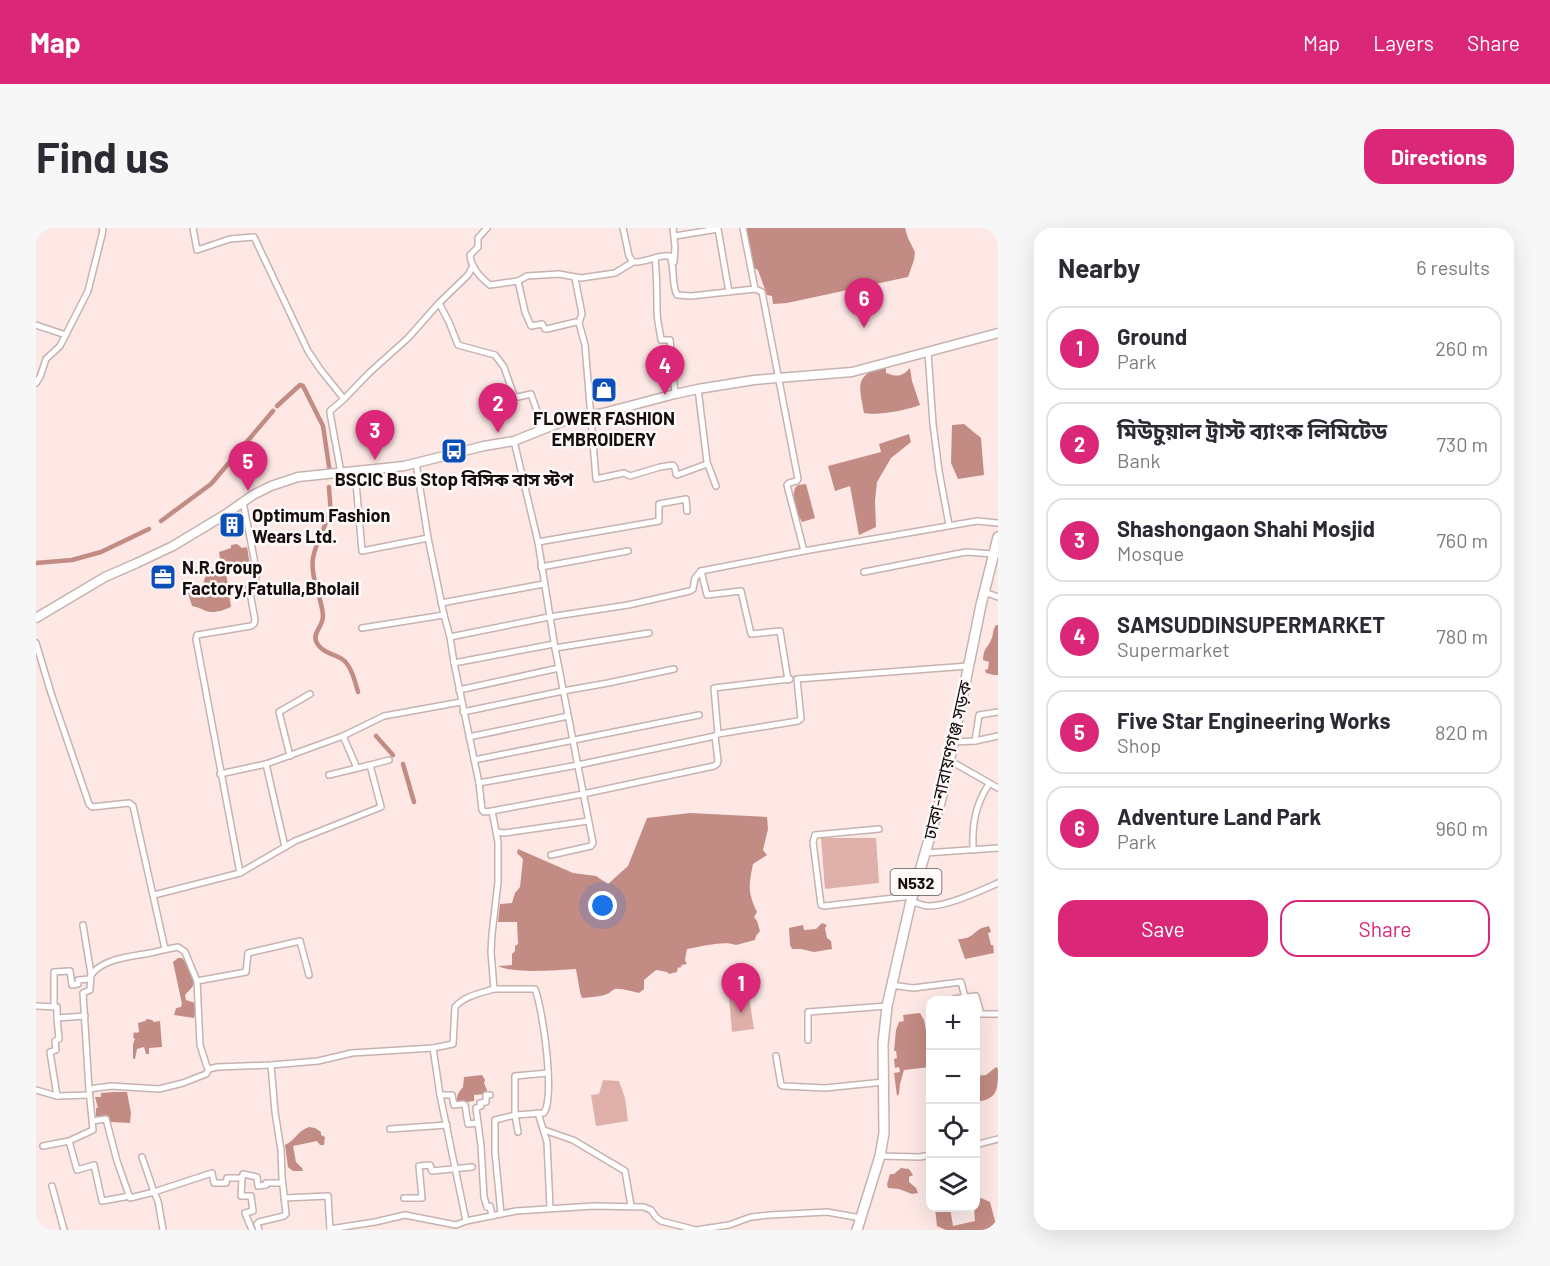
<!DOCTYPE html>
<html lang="en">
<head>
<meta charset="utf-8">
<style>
	:root { --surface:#fff; --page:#f7f7f7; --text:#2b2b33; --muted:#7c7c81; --line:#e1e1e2; --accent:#db2777 }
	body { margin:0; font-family:Barlow,"Noto Sans Bengali",sans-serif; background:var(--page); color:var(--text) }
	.controls { position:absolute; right:18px; bottom:18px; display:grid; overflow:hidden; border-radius:12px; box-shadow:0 6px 24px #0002 }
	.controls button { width:54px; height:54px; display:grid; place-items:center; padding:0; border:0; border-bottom:2px solid var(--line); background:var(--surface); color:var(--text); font:30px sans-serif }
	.you { position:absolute; left:567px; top:678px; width:21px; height:21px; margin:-15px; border:4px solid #fff; border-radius:50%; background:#1a73e8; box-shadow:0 0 0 9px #1a73e833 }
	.badge { display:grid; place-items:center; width:39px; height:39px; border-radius:50%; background:var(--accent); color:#fff; font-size:20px; font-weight:700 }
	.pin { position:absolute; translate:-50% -50px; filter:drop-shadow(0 2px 3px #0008) }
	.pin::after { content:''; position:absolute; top:32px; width:21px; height:18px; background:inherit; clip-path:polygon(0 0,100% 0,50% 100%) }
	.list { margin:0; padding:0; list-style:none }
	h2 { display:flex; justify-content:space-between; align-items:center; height:78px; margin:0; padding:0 24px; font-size:26px }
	h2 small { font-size:20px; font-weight:400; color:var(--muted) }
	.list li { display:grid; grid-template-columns:39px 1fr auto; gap:18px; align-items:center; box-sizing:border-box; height:84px; margin:0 12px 12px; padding:0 12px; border:2px solid var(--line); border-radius:18px }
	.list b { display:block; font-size:22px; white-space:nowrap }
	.list p { margin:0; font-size:20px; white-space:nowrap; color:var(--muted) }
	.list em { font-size:20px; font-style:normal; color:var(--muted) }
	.actions { display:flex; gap:12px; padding:18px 24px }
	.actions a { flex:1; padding:14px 0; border:2px solid var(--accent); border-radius:18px; text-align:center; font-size:21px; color:var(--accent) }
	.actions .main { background:var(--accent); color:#fff }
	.icon { flex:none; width:33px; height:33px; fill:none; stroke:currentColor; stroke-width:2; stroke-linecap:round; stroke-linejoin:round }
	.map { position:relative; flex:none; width:962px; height:1002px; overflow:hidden; border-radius:18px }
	header { display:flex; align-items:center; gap:36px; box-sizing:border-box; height:84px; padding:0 30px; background:var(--accent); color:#fff }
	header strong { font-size:28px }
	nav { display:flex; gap:33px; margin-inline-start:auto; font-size:21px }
	.intro { display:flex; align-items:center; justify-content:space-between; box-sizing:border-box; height:144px; padding:0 36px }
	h1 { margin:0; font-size:42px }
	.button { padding:15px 27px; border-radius:18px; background:var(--accent); color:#fff; font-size:21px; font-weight:700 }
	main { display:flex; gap:36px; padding:0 36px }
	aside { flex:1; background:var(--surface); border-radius:18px; box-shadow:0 6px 24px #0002 }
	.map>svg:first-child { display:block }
</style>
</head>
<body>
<header>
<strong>Map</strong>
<nav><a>Map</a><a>Layers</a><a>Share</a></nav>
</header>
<div class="intro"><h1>Find us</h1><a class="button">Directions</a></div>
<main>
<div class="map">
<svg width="962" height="1002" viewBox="0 0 962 1002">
	<rect width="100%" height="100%" fill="#fde8e5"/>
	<g fill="#dfb0a9">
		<path d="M785,610H840L843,655L789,661Z"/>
		<path d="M693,769H713L718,801L696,804Z"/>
		<path d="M567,852L583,853L589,870L592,893L560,898L555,867L563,866Z"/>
	</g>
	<g fill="#c28b83">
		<path d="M707,0H869L872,10L879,24L878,32L872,49L751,75L737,76L736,68L731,67L722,42L716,39Z"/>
		<path d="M850,138V145C861,149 866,149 874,140L876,153L884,177C872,182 841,188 828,185C823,156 818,147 850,138Z"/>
		<path d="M928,196L945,210L948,247L922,251L915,235L916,197Z"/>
		<path d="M873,206L875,214L855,230L841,254L839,273L840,299L823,307L814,258L799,263L792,238L845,224L843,216Z"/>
		<path d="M770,256L779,290L766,294L762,287L757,269L759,260L762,257Z"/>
		<path d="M201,316L206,320L211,319L214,337L188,342L185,337L183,324L195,320V317Z"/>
		<path d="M177,344H190L195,379C188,382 178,386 170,383C165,381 162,379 156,378L152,365L166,361C168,353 168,346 177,344Z"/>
		<path d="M960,397H962V447H958L950,445L949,442L952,441L953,434L947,432C948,419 951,421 955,412C958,406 956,403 960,397Z"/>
		<path d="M654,585L731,589L732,601L727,622L731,627L717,636C713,657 711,663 721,684L718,689L721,693L724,703L720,708L719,712L700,717C688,712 664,719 651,721L649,732L651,736L646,737L644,740L642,739L641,744L633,746L631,744L620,742L608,752V761L603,765C599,764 583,760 579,761C576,762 574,765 571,766C564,769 554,769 546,770L544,764L540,741C521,742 478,746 462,738L476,737V726L479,723V718L482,716L481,694H462L464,676L476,675L479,665L484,659L487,631L481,625L482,621L537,645L560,648L572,656L592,638L611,590Z"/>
		<path d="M786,695L791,697L789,700L791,710L795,713L796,721L778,724L765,721H756L754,717L753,700L767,697L768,702L780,701Z"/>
		<path d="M953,698L955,704L952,705L955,717H957L958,725L929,731L922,711C940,711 936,701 953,698Z"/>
		<path d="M142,730H146C150,734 159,748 158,754C158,759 152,763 149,767L150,772L159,775V785L158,790L138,787L140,780L145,779L146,776L137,734Z"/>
		<path d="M884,785L888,792L890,802L894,804V839L868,842L864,856L863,866L861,868L858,845L864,844L863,839L859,840L858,831L861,830L860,823H858L860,802L863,794L868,793L867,787Z"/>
		<path d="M111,791L116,792L118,794L124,793L126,819L113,820V826H110L108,819L101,821L99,831H97V816L99,811L97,809L98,804L100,805L103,804L102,795L109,793Z"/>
		<path d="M960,839L962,841C962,862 962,871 940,874V848L950,847Z"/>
		<path d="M446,847L449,852L448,855L451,862L449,866L438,867V873L421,875C421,865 422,866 427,859L428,849Z"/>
		<path d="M78,864H91L95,885L94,895L74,894L73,888H60V880H62L59,869H65V865Z"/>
		<path d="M273,899L279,900L285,904V907L289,909L288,917H284L281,913L257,918L260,934L266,940L267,943H257L252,939L249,917C261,911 261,903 273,899Z"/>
		<path d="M865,940L873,941L877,947L873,949V954L880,960L882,965L876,966L863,961L852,960L851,956L854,946H858Z"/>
		<path d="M945,970L954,974L959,993H962V1002H910L901,998L899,980H914L917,998L939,993L938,980H939L940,973Z"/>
	</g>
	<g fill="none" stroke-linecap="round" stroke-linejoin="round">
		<g stroke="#c28b83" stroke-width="4.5">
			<path d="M241,178L264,157L267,158L287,198L294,245"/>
			<path d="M293,259C293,267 295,275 294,282C290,299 280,313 277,330C274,350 286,369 287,388C287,398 277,404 280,413C284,424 298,426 306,431C315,437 319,453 322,464"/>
			<path d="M125,293L175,256L237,183"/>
			<path d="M0,335L36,332L65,324L113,301"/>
			<path d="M340,508L357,527"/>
			<path d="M367,536L378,574"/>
		</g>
		<g stroke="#c6b2af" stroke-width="8">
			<g id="street">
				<path d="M157,0L161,22L194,11L218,9L272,123L284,141L308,171L294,183V185L305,245"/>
				<path d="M451,0L442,10V19L434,27C435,39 445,50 454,57L482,53L489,84L495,98L506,96L509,101H511L540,94L543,95L549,117L560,251L588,245L594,248L624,239L637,237L639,240L640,246L641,247L671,236"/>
				<path d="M587,0L593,28L597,34C610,35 622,26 634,28C639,40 635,55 641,67L655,68L719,61L726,64L762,251L761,253L753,255L751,257L768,323"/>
				<path d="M637,0L639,19L638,34"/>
				<path d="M707,0L719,61"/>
				<path d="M639,8L682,1L693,64"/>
				<path d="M619,30C621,48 621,66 621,83C621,92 624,103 625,112H634L639,166"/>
				<path d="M539,50L546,86L543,94"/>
				<path d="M482,53L491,48L523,46L545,50L579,45L597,34"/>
				<path d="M403,75L432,47L437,38"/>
				<path d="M0,97L30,107"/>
				<path d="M892,124L897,196L903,243L913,297"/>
				<path d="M0,155L4,149L10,131L24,118L52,63L66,7L67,0"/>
				<path d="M662,161L671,234L680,258"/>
				<path d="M308,171L333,145L372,110L403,75L413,94L422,117L459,127L468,139L478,168L482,169L495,166L502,186L505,203"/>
				<path d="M478,213L502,314L519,420L557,615L555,618L515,627"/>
				<path d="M380,235L392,310L408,387L414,409L418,435L443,555L446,582L448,584L456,583L462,614V654L456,706L455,724L458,761H499C507,782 519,867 508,885L479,887L482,904"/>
				<path d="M319,243L326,323L392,310"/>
				<path d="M502,314L623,293V276L650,271L651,283"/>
				<path d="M505,339L592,323"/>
				<path d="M665,343L671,367L705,363L715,406L744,403L752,452"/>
				<path d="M828,344L930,324L957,326"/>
				<path d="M948,364L962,369"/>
				<path d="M405,375L508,356"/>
				<path d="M326,400L408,387"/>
				<path d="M414,409L513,389L592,377L654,363L657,361L659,350L665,343L768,323L941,293L962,295"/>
				<path d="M0,415L15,465L53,576L56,579L93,575L97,578L129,721"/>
				<path d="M519,420L613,405"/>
				<path d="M418,435L518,416"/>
				<path d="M423,462L523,440"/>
				<path d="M427,484L527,463L572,455L638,441"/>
				<path d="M682,506L678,460L754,451"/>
				<path d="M307,508L348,488L425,474"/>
				<path d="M433,509L532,488"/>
				<path d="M939,513L943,487L962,484"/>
				<path d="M917,514L939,513L962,508"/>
				<path d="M254,528L243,484L274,466"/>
				<path d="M438,532L663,487"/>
				<path d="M913,532L962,560"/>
				<path d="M230,536L249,619"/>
				<path d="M334,537L353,532"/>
				<path d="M184,546L230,536L307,508L321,540"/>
				<path d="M443,555L542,537L679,508"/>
				<path d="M456,583L547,566L678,538L681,536L682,533L679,508L682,506L762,493L765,491L761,451L932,438"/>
				<path d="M843,601L779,607L777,614L785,677L788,678L876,668"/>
				<path d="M461,604L468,605L552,593"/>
				<path d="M937,622C936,597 939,577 953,556"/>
				<path d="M889,625L962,620"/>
				<path d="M204,645L160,411L161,407L215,398L218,396L219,392L213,359L219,354L220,350L218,330L207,274"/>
				<path d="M118,667L204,645L259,613L345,579L334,537L293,547"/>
				<path d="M875,673C881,675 887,678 893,678C912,678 944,663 962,655"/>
				<path d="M47,697L55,746L54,762L47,765L53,861"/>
				<path d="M161,753L210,744L212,725L264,713L273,747"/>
				<path d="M855,757L877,760L925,754L929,769L940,768L945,786H962"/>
				<path d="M918,771L929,769"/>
				<path d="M0,778L21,779V790L49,788"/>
				<path d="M18,779V744L34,743L36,757L42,756V752L53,751C61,732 91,729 109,726C120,724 130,721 142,719L149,724L161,753L164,817L171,839L173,841"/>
				<path d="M772,812V784L851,778"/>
				<path d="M397,820L417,816L419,779C428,768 445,765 458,761"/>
				<path d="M740,828L745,857L747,858L789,860L848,854"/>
				<path d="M0,862L21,868L54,867"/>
				<path d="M404,867H416L418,877L427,876L429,877L432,896L442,895"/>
				<path d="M454,867H450V874L444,875L445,878L440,880L445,918L448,969L451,979L454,978L456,988"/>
				<path d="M21,868L14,824L20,822L19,813L23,811L21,790"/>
				<path d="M502,885L511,914L514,980"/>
				<path d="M56,893L70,891L81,933L94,970L118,964L122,973L127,1002"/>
				<path d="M354,901L411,897"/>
				<path d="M508,902L537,912L589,943L595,978"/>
				<path d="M33,913L41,942L58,937L66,973L94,968"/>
				<path d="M939,917L962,911"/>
				<path d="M7,918L33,913L57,902L53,861L75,858L123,861L147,855L170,846L173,841L181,839L235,837L282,833L316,825L397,820L404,867L430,993"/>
				<path d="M844,928L884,929L894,927"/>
				<path d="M106,929L118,964L176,945L178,955H190L191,950H206L207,946L221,949L222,958L230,957V955H246"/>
				<path d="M206,950L205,968H215L217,983L209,985L216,1002"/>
				<path d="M16,958L28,1002"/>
				<path d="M248,970L292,968L294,1002"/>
				<path d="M368,970H386L383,938L394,937L396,943L436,939"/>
				<path d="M465,986L459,924V892L479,887V848L512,845"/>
				<path d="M294,1001L339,994L369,987L420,997L430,993L480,983L558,978L608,979L615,982L620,989L625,993L660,1002L693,997L715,989L734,987L791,984L825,990"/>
				<path d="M223,1002L221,996L223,994L248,988L250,986L246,949L245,922L239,884L235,837"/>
			</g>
		</g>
		<g stroke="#c6b2af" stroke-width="11">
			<path id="primary" d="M0,390L69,349L101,335L137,318L190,286L217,267L235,258L262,249L368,238L448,218L478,213L528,193L567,185L639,166L662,161L718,152L816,144L962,105"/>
		</g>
		<g stroke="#c6b2af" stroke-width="12">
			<path id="highway" d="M821,1002L844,928L848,905L847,816L851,778L875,673L907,564L945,377L962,309"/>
		</g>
		<use href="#street" stroke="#fff" stroke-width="5"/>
		<use href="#primary" stroke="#fff" stroke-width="8"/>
		<use href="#highway" stroke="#fff" stroke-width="9"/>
	</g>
	<defs>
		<g id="shop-square" transform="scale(1.35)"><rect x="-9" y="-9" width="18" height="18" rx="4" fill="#0c4eb8" stroke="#fefaf9"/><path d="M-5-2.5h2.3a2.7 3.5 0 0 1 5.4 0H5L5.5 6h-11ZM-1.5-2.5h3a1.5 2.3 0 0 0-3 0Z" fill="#fff"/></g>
		<g id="bus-square" transform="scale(1.35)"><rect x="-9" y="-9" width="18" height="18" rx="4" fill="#0c4eb8" stroke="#fefaf9"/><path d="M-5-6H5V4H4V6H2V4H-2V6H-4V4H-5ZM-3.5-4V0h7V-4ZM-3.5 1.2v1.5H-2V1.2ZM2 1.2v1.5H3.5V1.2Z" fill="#fff"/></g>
		<g id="building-square" transform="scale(1.35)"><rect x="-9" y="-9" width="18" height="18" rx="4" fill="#0c4eb8" stroke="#fefaf9"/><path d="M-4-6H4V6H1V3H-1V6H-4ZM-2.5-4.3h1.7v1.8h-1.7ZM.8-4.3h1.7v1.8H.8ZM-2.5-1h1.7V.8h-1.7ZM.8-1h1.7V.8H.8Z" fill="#fff"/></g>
		<g id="office-square" transform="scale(1.35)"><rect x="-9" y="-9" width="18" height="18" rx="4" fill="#0c4eb8" stroke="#fefaf9"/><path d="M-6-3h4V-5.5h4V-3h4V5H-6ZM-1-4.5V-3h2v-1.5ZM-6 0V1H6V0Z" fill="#fff"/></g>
	</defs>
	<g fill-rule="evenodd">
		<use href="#shop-square" x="568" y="162"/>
		<use href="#bus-square" x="418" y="223"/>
		<use href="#building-square" x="196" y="297"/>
		<use href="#office-square" x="127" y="349"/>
	</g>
	<g text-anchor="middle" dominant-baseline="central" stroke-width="5" stroke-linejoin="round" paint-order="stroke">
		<rect fill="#fefaf9" stroke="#5b5554" stroke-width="1.5" x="854.5" y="641" width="51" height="26" rx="4.5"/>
		<g font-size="16" font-weight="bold" fill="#150e0d">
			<text x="880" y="654">N532</text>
		</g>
		<g font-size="18" font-weight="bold" fill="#150e0d" stroke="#fefaf9">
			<text x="568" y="190">FLOWER FASHION<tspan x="568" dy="21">EMBROIDERY</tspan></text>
			<text x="418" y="251">BSCIC Bus Stop বিসিক বাস স্টপ</text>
			<text x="216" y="287" text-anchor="start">Optimum Fashion<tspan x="216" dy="21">Wears Ltd.</tspan></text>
			<text x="146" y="339" text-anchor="start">N.R.Group<tspan x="146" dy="21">Factory,Fatulla,Bholail</tspan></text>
		</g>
		<g font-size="18" fill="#150e0d" stroke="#fefaf9">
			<text transform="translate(911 532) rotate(-77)">ঢাকা-নারায়ণগঞ্জ সড়ক</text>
		</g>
	</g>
</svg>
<div class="controls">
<button>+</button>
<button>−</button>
<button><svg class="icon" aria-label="locate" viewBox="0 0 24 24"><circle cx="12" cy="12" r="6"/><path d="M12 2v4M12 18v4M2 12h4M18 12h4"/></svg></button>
<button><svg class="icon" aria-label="layers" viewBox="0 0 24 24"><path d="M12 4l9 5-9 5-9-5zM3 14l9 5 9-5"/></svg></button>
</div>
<div class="you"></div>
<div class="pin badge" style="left:705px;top:785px">1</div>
<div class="pin badge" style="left:462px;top:205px">2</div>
<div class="pin badge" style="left:339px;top:232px">3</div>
<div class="pin badge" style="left:629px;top:167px">4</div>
<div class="pin badge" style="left:212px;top:263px">5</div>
<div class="pin badge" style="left:828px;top:100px">6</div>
</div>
<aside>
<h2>Nearby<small>6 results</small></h2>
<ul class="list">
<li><span class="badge">1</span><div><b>Ground</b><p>Park</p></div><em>260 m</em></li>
<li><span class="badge">2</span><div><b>মিউচুয়াল ট্রাস্ট ব্যাংক লিমিটেড</b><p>Bank</p></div><em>730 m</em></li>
<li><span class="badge">3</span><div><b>Shashongaon Shahi Mosjid</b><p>Mosque</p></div><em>760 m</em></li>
<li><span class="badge">4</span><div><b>SAMSUDDINSUPERMARKET</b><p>Supermarket</p></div><em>780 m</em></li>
<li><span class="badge">5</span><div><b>Five Star Engineering Works</b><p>Shop</p></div><em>820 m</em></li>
<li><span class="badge">6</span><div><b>Adventure Land Park</b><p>Park</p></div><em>960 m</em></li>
</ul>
<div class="actions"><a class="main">Save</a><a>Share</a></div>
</aside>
</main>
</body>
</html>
